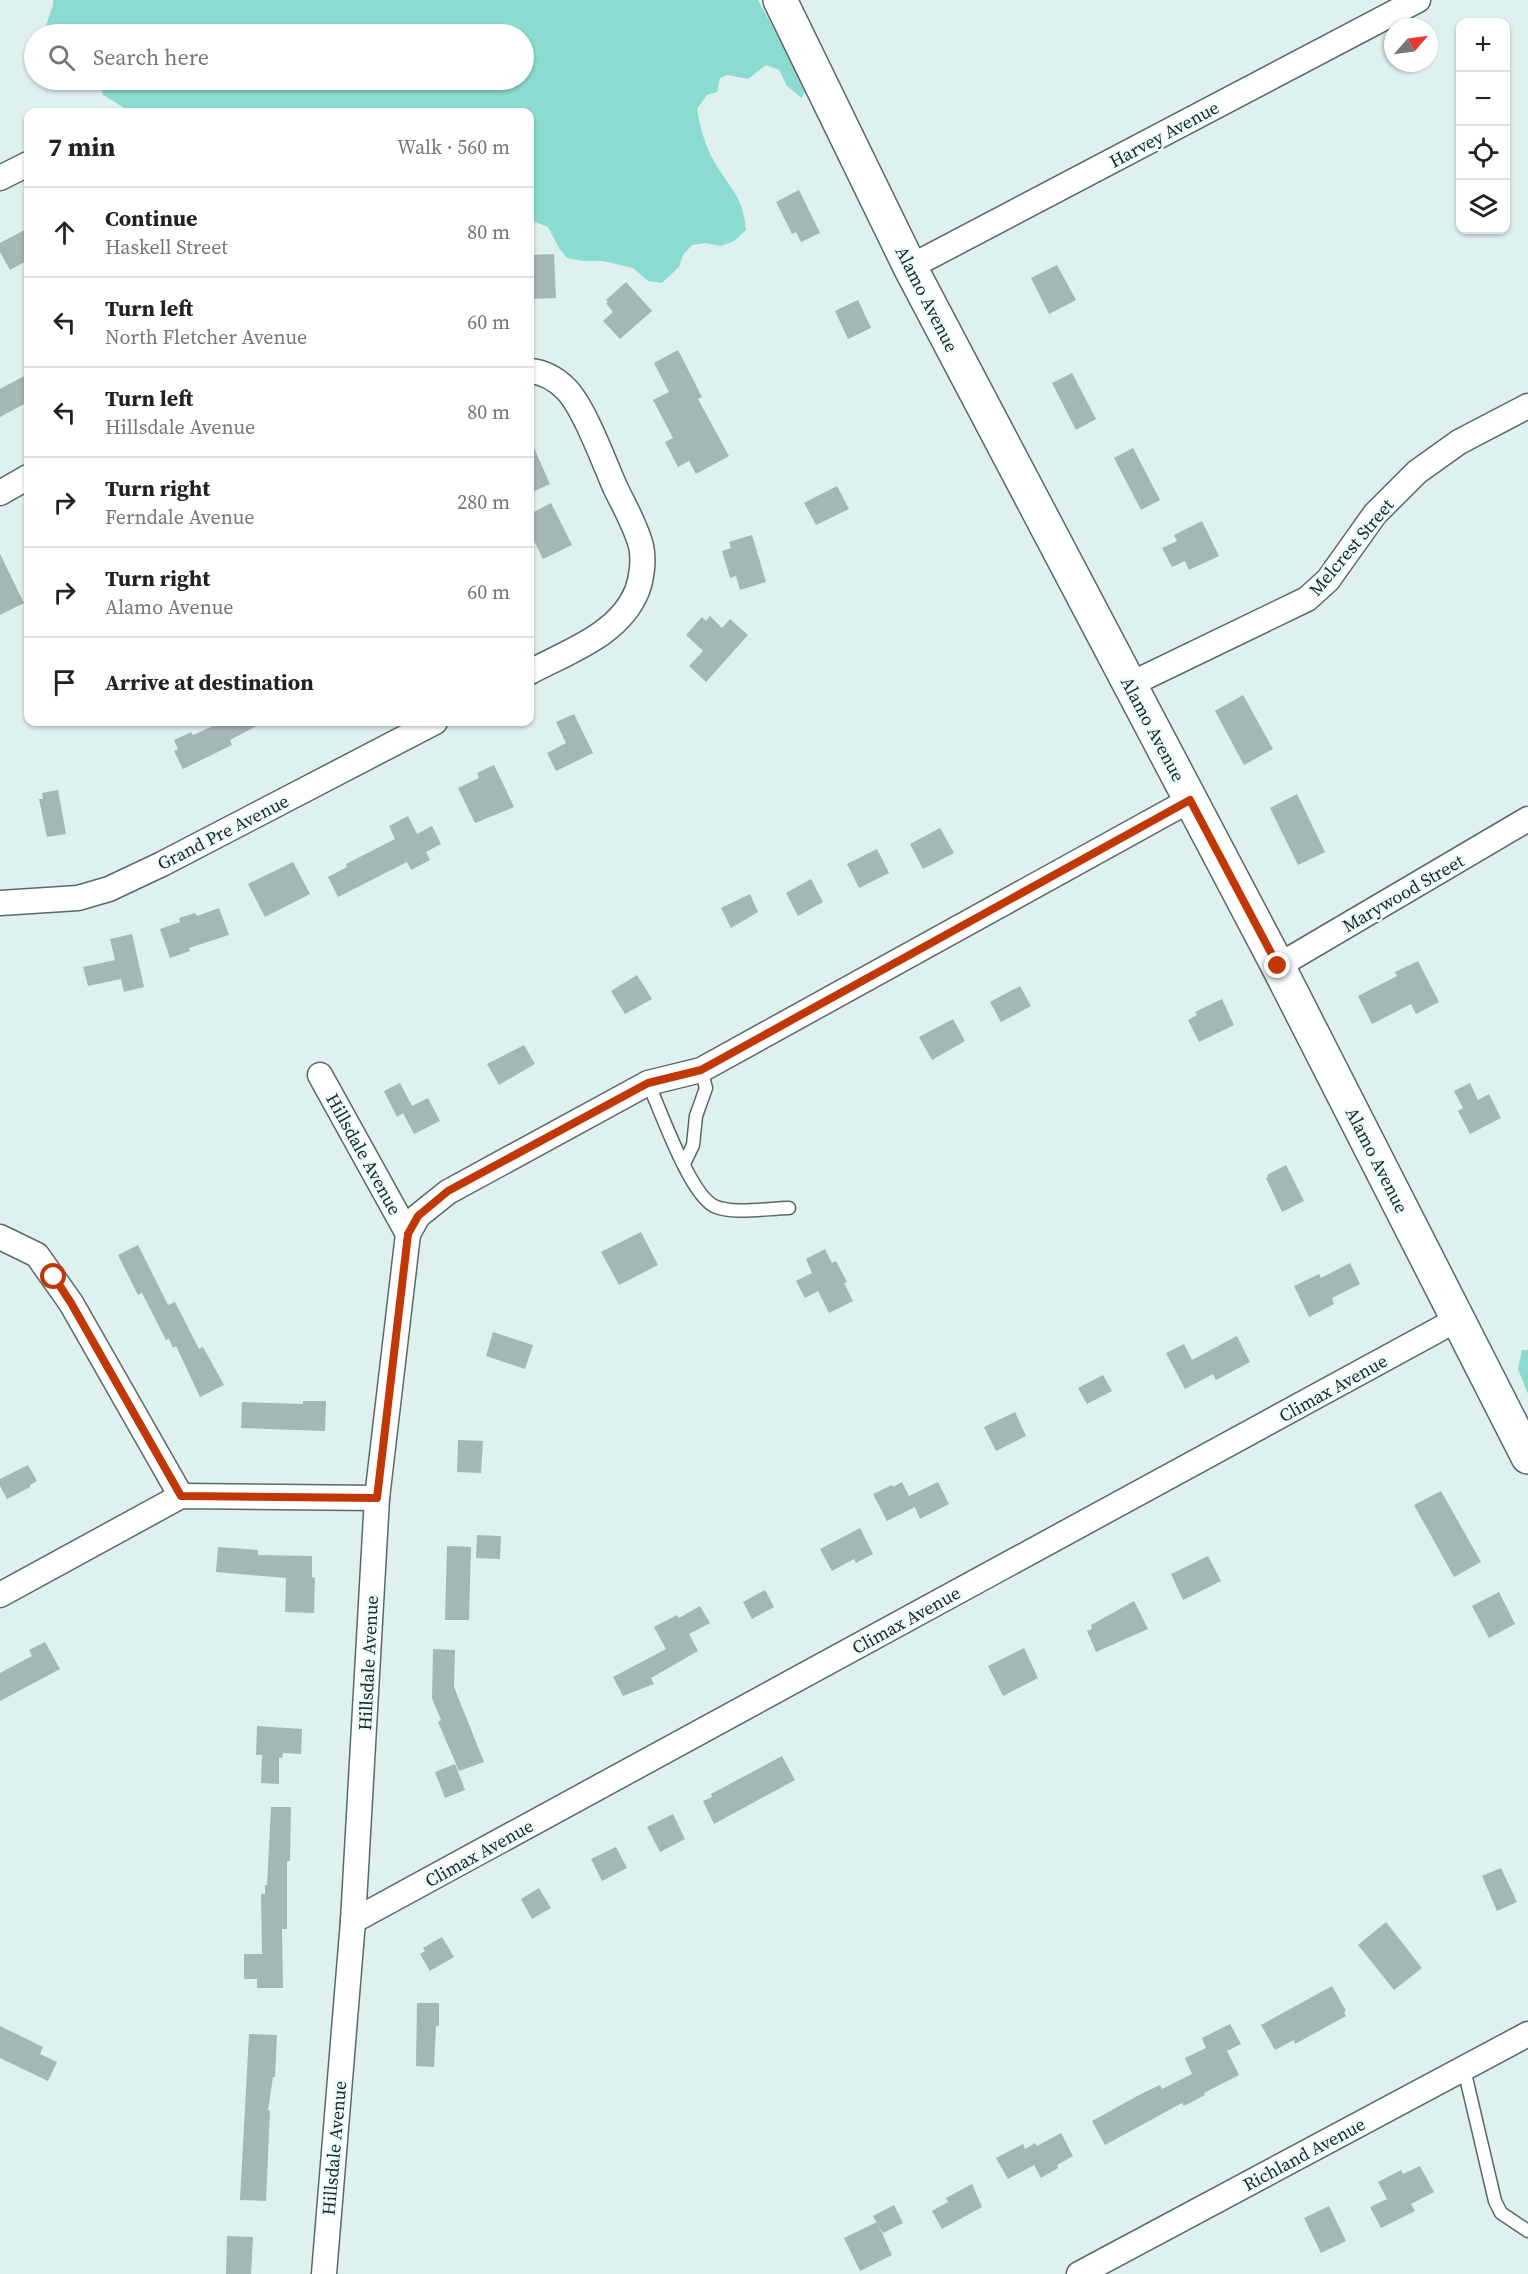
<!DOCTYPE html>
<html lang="en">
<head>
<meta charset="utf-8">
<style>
	:root { --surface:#fff; --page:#f2f2f2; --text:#222; --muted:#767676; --line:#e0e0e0 }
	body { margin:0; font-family:"Source Serif 4",serif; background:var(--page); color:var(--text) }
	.controls { position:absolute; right:18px; top:18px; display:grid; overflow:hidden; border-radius:12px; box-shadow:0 2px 4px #0004 }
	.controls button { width:54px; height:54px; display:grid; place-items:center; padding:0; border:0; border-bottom:2px solid var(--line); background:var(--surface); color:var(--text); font:30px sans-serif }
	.compass { position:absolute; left:1384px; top:18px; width:54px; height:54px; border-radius:50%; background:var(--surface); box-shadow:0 2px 4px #0004; rotate:62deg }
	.stop { position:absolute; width:18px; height:18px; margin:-14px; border:4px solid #c03806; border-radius:50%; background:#fff }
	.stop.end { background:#c03806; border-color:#fff; box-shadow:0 2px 6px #0008 }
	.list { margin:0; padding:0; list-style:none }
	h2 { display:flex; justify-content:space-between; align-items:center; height:78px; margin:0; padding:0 24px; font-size:26px }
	h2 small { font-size:20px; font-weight:400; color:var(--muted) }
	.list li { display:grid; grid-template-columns:39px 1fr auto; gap:18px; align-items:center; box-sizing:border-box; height:90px; padding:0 24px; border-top:2px solid var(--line) }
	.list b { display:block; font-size:22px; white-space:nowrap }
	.list p { margin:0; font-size:20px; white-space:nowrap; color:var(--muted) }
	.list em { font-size:20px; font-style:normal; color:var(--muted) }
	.icon { flex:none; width:33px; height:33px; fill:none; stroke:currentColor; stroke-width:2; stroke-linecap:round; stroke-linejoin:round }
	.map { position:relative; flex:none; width:1528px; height:2274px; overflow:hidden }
	.search { position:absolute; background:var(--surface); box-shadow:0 2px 4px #0004; left:24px; top:24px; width:510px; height:66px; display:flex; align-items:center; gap:15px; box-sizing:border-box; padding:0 21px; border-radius:33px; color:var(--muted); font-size:22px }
	.panel { position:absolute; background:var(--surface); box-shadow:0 2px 4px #0004; left:24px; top:108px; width:510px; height:618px; border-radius:12px }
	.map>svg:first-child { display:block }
</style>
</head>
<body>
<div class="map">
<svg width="1528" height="2274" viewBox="0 0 1528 2274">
	<rect width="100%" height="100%" fill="#def1ee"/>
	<g fill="#8cdbd1">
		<path d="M53,0H758L806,88L802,98L787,86L779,70L766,65L748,79L728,75L720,78L717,92L707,95L697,109C700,127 705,146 715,163C731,191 743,195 746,230L734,241L721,246L705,243L692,245L683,255L679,267L662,283L648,281L633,268L603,261H583L567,258L559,248L548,227L530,220V112H131L103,95L98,80H524V34H43L53,5Z"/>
		<path d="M1522,1350H1528V1394L1518,1369Z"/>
	</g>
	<g fill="#a5b7b5">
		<path d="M799,190L820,233L801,242L796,232L792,234L776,202Z"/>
		<path d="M28,228V260L10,270L0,252V243Z"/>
		<path d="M554,254L556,298L530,299V255Z"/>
		<path d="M1057,265L1076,300L1049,314L1031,278Z"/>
		<path d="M626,282L652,311L620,339L603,321L613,312L606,303L608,302L606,300Z"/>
		<path d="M858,300L871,328L848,339L835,311Z"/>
		<path d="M678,350L702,397L698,399L729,456L696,474L689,461L678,467L665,442L673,438L653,400L669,392L654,363Z"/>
		<path d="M1072,373L1096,419L1076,430L1052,383Z"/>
		<path d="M28,374V402L0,417V389Z"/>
		<path d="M530,439L550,484L530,493Z"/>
		<path d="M1133,448L1160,500L1141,510L1114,458Z"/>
		<path d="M837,486L849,509L816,525L804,503Z"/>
		<path d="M551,503L572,545L543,559L530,533V514Z"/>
		<path d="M1202,521L1219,556L1189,570L1185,561L1172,567L1162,548L1177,541L1174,535Z"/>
		<path d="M752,535L766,582L740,590L736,576L730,578L722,551L731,548L729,542Z"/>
		<path d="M0,554L24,603L0,615Z"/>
		<path d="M710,616L722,628L730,619L748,635L706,682L689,666L703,651L686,635L702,617L706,621Z"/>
		<path d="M1243,695L1273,749L1244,765L1215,711Z"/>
		<path d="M574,714L593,753L556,771L547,753L566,743L556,722Z"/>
		<path d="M222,722H264L230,740L232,745L183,769L174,751L178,749L174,740L191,732L193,735Z"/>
		<path d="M494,765L514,807L475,823L458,788L479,778L477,773Z"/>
		<path d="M58,790L66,834L47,837L39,799H43L42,793Z"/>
		<path d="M1297,794L1325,852L1298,865L1270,808Z"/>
		<path d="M408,816L417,834L432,826L441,844L426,852L430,860L411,870L407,862L338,897L328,877L347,867L346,864L395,839L389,826Z"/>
		<path d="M940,828L954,853L923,869L910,844Z"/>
		<path d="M877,849L889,873L859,888L847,864Z"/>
		<path d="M293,862L310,894L265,917L248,884Z"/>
		<path d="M811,879L823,902L798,916L786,893Z"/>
		<path d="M750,894L758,912L731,928L721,908Z"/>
		<path d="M219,908L229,935L189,948L190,951L170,958L160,929L180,922L179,918L195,913L197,916Z"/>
		<path d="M132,934L144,987L124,992L121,979L88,986L83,967L115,960L110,939Z"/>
		<path d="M1418,961L1439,1002L1416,1014L1411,1004L1372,1024L1358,996L1397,976L1395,972Z"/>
		<path d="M637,975L652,999L625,1014L611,991Z"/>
		<path d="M1020,986L1031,1006L1001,1022L990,1002Z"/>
		<path d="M1222,999L1234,1025L1199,1042L1188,1020L1197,1015L1195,1012Z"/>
		<path d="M953,1019L965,1041L932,1060L919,1037Z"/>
		<path d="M524,1045L535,1064L499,1085L487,1064Z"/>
		<path d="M400,1083L412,1106L428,1098L440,1121L414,1134L403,1113L397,1117L384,1091Z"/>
		<path d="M1470,1083L1478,1100L1489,1094L1501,1118L1470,1134L1458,1111L1463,1108L1454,1091Z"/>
		<path d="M1286,1165L1304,1201L1282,1212L1266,1178L1268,1177L1267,1175Z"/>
		<path d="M641,1232L658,1265L619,1285L601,1252Z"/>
		<path d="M138,1245L168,1305L175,1302L199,1349L203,1347L224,1385L200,1397L176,1346L173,1348L169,1339L166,1340L142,1293L138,1295L118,1255Z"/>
		<path d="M825,1249L832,1263L836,1261L847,1282L844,1283L853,1301L829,1313L818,1291L805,1298L796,1281L812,1273L806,1259Z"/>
		<path d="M1350,1263L1360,1284L1332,1298L1334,1304L1309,1317L1294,1286L1319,1274L1321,1278Z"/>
		<path d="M493,1332L533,1345L525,1369L486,1356Z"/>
		<path d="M1237,1336L1250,1362L1216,1380L1213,1374L1185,1389L1166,1353L1184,1344L1192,1360Z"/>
		<path d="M1103,1375L1112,1391L1087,1404L1078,1388Z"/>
		<path d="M303,1401H326L325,1431L241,1428L242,1402L303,1404Z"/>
		<path d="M1015,1412L1026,1436L996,1451L984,1427Z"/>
		<path d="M458,1440L483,1441L481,1473L457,1472Z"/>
		<path d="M28,1465L37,1481L30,1485V1487L7,1499L0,1486V1479Z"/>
		<path d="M902,1482L909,1496L938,1482L949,1504L920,1519L915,1507L887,1521L873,1494L892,1485L893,1487Z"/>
		<path d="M1441,1491L1481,1562L1454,1577L1414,1505Z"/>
		<path d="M860,1528L873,1554L856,1563L854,1559L832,1571L820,1549Z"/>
		<path d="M477,1535L501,1536L500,1559L476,1558Z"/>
		<path d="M447,1546L471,1547L469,1620H445Z"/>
		<path d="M218,1547L258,1550V1555L312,1556V1577L315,1578L314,1613L285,1612L286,1578L216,1572Z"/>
		<path d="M1208,1556L1221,1581L1183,1600L1171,1574Z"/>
		<path d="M765,1590L774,1607L752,1619L743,1602Z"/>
		<path d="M1499,1592L1515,1624L1489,1638L1472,1606Z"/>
		<path d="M1134,1601L1148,1629L1096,1652L1087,1631L1092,1629L1091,1625Z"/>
		<path d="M700,1606L710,1623L689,1634L698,1651L651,1678L654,1684L623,1696L613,1677L666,1649L654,1627L677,1615L679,1618Z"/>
		<path d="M45,1642L60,1669L0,1701V1673L32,1656L29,1650Z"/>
		<path d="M1024,1648L1038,1678L1003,1696L988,1666Z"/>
		<path d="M433,1649L455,1650L454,1687L484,1762L459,1771L438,1722L441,1720L432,1698Z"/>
		<path d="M257,1726L302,1729L301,1754L283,1753L282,1758H279V1784L261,1783L262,1755H256Z"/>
		<path d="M782,1756L795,1780L714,1824L703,1801L712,1797L711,1794Z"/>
		<path d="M455,1764L465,1790L445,1798L435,1772Z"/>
		<path d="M271,1807H291L290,1861H287V1929H282L283,1988H257V1979H244V1954H262L261,1894H265V1885H267Z"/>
		<path d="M673,1814L685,1839L660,1852L647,1827Z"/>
		<path d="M616,1847L627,1868L602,1881L591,1859Z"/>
		<path d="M1501,1868L1517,1902L1497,1911L1482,1876Z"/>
		<path d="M539,1888L551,1908L532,1919L521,1899Z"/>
		<path d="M1386,1922L1422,1968L1394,1990L1358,1945Z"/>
		<path d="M442,1937L454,1957L430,1971L420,1954L425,1951L423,1948Z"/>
		<path d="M1332,1986L1346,2011L1344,2012L1346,2016L1295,2044L1294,2040L1275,2050L1261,2025Z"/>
		<path d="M417,2003H439V2026H436L434,2067L416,2066Z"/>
		<path d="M1230,2024L1241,2044L1227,2051L1239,2075L1204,2093L1205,2095L1184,2106L1182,2103L1105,2145L1092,2121L1141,2094L1160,2085L1162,2089L1192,2074L1185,2058L1206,2048L1202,2038Z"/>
		<path d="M0,2026L43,2047L40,2054L57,2062L48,2081L0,2058Z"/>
		<path d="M249,2034L277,2035L275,2077H273L268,2110L270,2111L266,2201L240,2200Z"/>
		<path d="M1061,2133L1073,2156L1057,2165L1058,2168L1041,2178L1034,2165L1008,2179L996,2158L1023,2144L1025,2149L1035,2143L1037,2146Z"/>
		<path d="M1420,2166L1434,2192L1411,2204L1415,2211L1381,2228L1370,2207L1387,2199L1378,2182L1401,2170L1403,2174Z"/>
		<path d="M972,2184L982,2207L942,2229L932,2211L948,2202L946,2198Z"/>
		<path d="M894,2205L903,2223L883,2233L873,2216Z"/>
		<path d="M1329,2206L1346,2241L1321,2253L1304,2218Z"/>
		<path d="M877,2222L892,2255L860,2271L844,2238Z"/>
		<path d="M227,2236L253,2237L251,2274H226Z"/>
	</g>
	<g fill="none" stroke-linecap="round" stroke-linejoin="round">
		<g stroke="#596967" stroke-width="15">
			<g id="lane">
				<path d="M648,1083C661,1111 689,1193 714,1206C733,1215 769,1208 789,1208"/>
				<path d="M684,1164L693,1145L696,1116L706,1088L701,1070"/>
				<path d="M1464,2069L1495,2201L1501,2213L1528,2231"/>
			</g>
		</g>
		<g stroke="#596967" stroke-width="27">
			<g id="street">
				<path d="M0,178L28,164"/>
				<path d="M910,267L1418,0"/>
				<path d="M530,371C543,372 556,379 566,389C584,407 604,462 615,487C624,506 636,526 641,546C644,559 642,578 637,591C619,635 569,651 530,672"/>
				<path d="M0,493L28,477"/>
				<path d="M1129,685L1307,599L1328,580L1375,514L1417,472L1459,442L1528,406"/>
				<path d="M0,903L78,898L109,889L162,864L435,722"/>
				<path d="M1278,966L1528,819"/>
				<path d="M320,1075L408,1234L377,1498L353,1921L324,2274"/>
				<path d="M408,1234L418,1216L448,1192L648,1083L701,1070L1190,800"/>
				<path d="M0,1237L37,1255L71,1303L181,1496"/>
				<path d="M0,1595L181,1496L377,1498"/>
				<path d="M353,1921L1458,1319"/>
				<path d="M1079,2274L1528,2034"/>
			</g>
		</g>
		<g stroke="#596967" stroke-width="36">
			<path id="secondary" d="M780,0L910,267L1278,966L1528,1457"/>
		</g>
		<use href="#lane" stroke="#fff" stroke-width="12"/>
		<use href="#street" stroke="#fff" stroke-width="24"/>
		<use href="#secondary" stroke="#fff" stroke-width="33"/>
	</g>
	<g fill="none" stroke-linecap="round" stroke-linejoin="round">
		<path stroke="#c03806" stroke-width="8" d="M54,1277L71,1303L181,1496L377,1498L408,1234L418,1216L448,1191L648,1083L701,1070L1190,800L1278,966"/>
	</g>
	<g text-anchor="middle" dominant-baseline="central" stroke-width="5" stroke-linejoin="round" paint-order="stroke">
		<g font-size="18" fill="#202726" stroke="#ebfefb">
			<text transform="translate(1164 134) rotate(-28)">Harvey Avenue</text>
			<text transform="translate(927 299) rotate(63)">Alamo Avenue</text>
			<text transform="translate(1351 547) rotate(-50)">Melcrest Street</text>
			<text transform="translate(1153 729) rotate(62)">Alamo Avenue</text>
			<text transform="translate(223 832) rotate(-27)">Grand Pre Avenue</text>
			<text transform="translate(1403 893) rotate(-30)">Marywood Street</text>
			<text transform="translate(364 1154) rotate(61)">Hillsdale Avenue</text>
			<text transform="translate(1377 1160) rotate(63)">Alamo Avenue</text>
			<text transform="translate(1333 1388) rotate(-29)">Climax Avenue</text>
			<text transform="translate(906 1620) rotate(-29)">Climax Avenue</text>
			<text transform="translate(368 1663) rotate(-87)">Hillsdale Avenue</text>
			<text transform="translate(479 1853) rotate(-29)">Climax Avenue</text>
			<text transform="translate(334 2148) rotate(-85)">Hillsdale Avenue</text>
			<text transform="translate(1304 2154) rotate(-28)">Richland Avenue</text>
		</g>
	</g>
</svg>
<div class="controls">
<button>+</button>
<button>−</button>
<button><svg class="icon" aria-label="locate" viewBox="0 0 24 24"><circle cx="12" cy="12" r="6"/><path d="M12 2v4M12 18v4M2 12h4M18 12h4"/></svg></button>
<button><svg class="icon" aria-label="layers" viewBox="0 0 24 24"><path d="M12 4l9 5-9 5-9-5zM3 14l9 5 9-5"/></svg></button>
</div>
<svg class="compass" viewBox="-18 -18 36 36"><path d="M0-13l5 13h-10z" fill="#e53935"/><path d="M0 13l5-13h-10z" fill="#767676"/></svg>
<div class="stop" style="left:54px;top:1277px"></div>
<div class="stop end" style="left:1278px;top:966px"></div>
<div class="search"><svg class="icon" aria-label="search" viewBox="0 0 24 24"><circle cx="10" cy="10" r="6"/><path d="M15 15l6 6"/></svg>Search here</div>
<section class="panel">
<h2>7 min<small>Walk · 560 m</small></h2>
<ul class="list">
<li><svg class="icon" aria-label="ahead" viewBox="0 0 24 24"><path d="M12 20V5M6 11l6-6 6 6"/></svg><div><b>Continue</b><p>Haskell Street</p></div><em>80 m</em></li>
<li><svg class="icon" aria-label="left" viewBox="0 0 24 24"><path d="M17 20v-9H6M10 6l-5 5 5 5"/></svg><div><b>Turn left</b><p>North Fletcher Avenue</p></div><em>60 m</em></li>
<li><svg class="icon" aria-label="left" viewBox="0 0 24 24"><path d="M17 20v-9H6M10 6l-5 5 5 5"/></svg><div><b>Turn left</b><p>Hillsdale Avenue</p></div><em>80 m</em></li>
<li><svg class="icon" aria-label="right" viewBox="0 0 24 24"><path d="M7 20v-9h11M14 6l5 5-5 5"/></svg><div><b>Turn right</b><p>Ferndale Avenue</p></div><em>280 m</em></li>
<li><svg class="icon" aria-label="right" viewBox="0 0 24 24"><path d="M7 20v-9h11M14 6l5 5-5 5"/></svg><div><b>Turn right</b><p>Alamo Avenue</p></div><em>60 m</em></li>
<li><svg class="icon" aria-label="arrive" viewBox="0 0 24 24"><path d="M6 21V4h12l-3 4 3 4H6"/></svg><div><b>Arrive at destination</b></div></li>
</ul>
</section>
</div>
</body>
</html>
